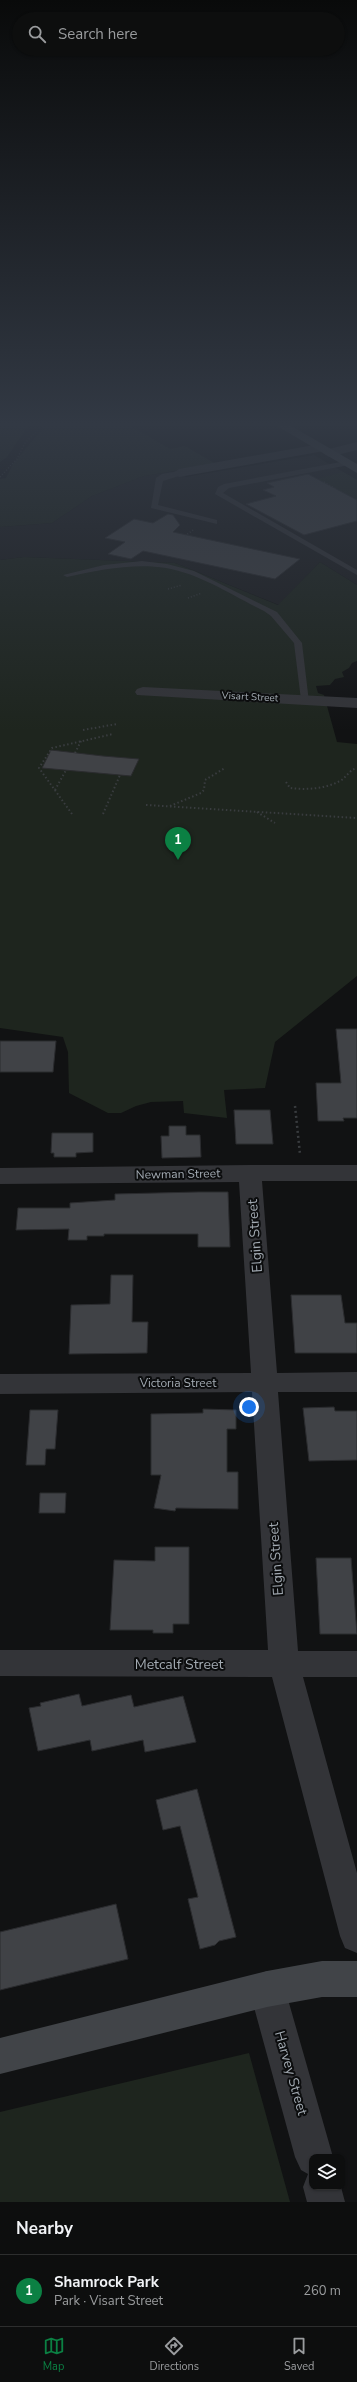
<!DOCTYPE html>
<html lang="en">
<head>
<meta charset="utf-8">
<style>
	:root { --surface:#0d0e0e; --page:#1b1c1c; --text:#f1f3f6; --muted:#9a9c9e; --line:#2d2e2e; --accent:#0b8043 }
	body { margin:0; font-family:"Nunito Sans",sans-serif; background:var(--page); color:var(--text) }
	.controls { position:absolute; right:12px; bottom:12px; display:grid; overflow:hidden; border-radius:8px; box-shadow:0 1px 3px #0004 }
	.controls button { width:36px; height:36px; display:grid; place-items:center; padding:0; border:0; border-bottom:1px solid var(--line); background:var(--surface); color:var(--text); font:20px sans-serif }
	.you { position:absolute; left:249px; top:1407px; width:14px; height:14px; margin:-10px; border:3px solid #fff; border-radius:50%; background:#1a73e8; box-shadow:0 0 0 6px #1a73e833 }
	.badge { display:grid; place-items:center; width:26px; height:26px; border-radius:50%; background:var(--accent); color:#fff; font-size:13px; font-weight:700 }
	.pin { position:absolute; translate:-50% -33px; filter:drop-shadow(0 1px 2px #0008) }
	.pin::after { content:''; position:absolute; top:21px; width:14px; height:12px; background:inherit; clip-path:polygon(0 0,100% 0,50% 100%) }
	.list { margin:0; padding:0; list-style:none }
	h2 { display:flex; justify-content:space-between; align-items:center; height:52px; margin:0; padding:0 16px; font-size:17px }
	h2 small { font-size:13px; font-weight:400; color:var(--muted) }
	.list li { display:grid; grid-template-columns:26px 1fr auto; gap:12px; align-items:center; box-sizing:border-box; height:72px; padding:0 16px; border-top:1px solid var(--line) }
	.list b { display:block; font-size:15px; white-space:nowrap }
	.list p { margin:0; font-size:13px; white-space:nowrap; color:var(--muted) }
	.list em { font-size:13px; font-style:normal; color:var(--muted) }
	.icon { flex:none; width:22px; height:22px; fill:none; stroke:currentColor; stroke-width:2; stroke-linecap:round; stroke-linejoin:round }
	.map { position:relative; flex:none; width:357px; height:2202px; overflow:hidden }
	.search { position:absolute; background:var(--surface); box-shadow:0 1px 3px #0004; left:12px; right:12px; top:12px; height:44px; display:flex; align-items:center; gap:10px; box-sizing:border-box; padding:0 14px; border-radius:22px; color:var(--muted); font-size:15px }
	.sheet { height:124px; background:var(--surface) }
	nav { display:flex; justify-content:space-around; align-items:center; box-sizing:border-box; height:56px; border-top:1px solid var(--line); background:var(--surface); font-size:11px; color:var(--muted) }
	nav a { display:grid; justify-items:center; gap:2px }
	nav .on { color:var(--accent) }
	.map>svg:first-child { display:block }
</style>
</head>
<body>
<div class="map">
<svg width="357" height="2202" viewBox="0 0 357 2202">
	<rect width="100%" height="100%" fill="#111213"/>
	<path fill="#1d1e20" d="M314,455L357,480V585L320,562L279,605L175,563L24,557L0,560V527L52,523L92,496L144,476L176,471L186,477Z"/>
	<g fill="#1e251e">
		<path d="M0,423H30L7,457L0,462Z"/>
		<path d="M47,423H144L133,427L170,449L185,446L216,464L144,476L92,496L52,523L0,527V479L6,478L13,464Z"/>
		<path d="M343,472L357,480V500L317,479Z"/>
		<path d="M24,557L175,563L278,605L320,562L357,585V661L352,663L349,668L342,672L344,677L335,679L330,685L316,686L318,693L324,695L337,742L357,744V976L275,1042L265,1088L224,1090L227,1118L184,1113L183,1101L151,1102L136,1106L121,1113H108L69,1093L68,1052L63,1037L0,1028V560Z"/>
		<path d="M249,2053L290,2202H0V2112Z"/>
	</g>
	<g fill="#404246" stroke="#2b2c2f">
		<path d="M308,474L357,500V521L304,535L246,504L276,496L263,490L274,487L267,483Z"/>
		<path d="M168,514L173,515L180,525L173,532L300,559L275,579L143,551L131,559L108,554L125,542L105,538L134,519L153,523Z"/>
		<path d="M51,750L103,756L139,759L131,776L42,768Z"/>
		<path d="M336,1029H357V1118H343L344,1121H318L316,1083H341Z"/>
		<path d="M0,1041H56L53,1072H0Z"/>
		<path d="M234,1110H270L273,1144H236Z"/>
		<path d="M169,1126H186V1135H200L201,1157L162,1158L161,1136H169Z"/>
		<path d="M52,1133H93V1152L76,1153V1157H54V1153H51Z"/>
		<path d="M198,1192H228L230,1247H198V1234H104V1236H87V1240H68L69,1229L16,1230L18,1208H70V1203L115,1200V1194Z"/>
		<path d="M111,1275H133L132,1322H148L147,1353L69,1354L71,1305L110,1304Z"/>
		<path d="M291,1295H341L345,1323H357V1353H295Z"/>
		<path d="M334,1407L335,1411H357V1460L309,1461L303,1408Z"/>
		<path d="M203,1409L236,1410V1429H227V1472H238V1509L176,1508L175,1511L154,1508L161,1475H151V1414L203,1413Z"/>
		<path d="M30,1410H58L55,1449H46L45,1465H26Z"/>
		<path d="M40,1493H66L65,1513H39Z"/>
		<path d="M155,1547H189V1624H173V1633H153V1630H110L114,1560L155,1561Z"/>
		<path d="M316,1558H351L357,1634H320Z"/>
		<path d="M79,1694L82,1706L131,1695L134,1707L183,1696L196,1742L145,1752L143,1740L92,1751L90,1740L38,1751L29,1708L41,1706L40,1703Z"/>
		<path d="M197,1789L236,1937L219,1941L215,1945L200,1949L188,1899L198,1897L180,1826L163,1830L156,1800Z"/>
		<path d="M116,1904L128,1959L0,1990V1932Z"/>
	</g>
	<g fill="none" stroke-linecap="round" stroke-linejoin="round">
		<g stroke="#393c3f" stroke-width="1.5" stroke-dasharray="1 2" stroke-linecap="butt">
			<path d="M0,477L17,459L25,443L45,423"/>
			<path d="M324,482L336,489"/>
			<path d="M185,536L193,530"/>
			<path d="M168,589L182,585"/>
			<path d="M188,598L202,593"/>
		</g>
		<g stroke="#393c3f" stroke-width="2" stroke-dasharray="1.5 2.5" stroke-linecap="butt">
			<path d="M83,730L117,724"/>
			<path d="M75,753L81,741"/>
			<path d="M286,782L290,788C306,790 325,789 340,781C347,777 349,770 357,768"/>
			<path d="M55,790L66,770"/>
			<path d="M146,805L357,818"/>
			<path d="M170,806L201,793L204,790L205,780L225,768"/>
			<path d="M257,812L275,823"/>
			<path d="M72,814L39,768L52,748L113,734"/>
			<path d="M103,814L120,775"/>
		</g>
		<path stroke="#393c3f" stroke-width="2.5" stroke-dasharray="2 3" stroke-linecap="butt" d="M295,1106L300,1154"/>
		<g fill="#333438" fill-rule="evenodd">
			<path d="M346,461L350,463L349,465L229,488L223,493L357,570V575L215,494L218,487L224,484Z"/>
			<path d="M179,471H182V475L163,481L158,505L217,520V524L151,508L156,478L162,474Z"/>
			<path d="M142,561L167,564L194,571L277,612L302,643L309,702L301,700L294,643L271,616L264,611C233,596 201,574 166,568C133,563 99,570 67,577L63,575L104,565Z"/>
		</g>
		<g fill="#333438" fill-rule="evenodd">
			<path d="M357,442V450L329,457L323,453L325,450Z"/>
			<path d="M320,444L326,448L324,451L179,477L173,473L179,469Z"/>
			<path d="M143,687L357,698V708L137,695L135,692L137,689Z"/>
			<path d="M250,1165H357V1181H262L277,1373L357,1372V1392H278L298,1651H357V1677H303L357,1873V1953L345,1948L340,1936L272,1677L0,1676V1650H268L252,1392L0,1394V1374L251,1373L239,1182L0,1184V1168Z"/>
			<path d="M267,1971L280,1976L285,1989L333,2157H312V2187H341L345,2202H307L303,2187L308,2174L301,2170L295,2157L249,1989L254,1976Z"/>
		</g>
		<g fill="#414448" fill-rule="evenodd">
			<path d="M272,423H286L357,464V473Z"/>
			<path d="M322,1961H357V1997H322L267,2007L0,2074V2038L267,1971Z"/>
		</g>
	</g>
	<linearGradient id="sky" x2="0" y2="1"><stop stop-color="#090a0a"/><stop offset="0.58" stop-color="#323944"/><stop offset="1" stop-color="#323944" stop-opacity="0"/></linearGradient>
	<rect width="357" height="731" fill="url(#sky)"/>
	<g text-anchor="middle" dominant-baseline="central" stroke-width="4" stroke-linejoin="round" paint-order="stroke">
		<g font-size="10" fill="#a3abb3" stroke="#0c0d0e">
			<text transform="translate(250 697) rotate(3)">Visart Street</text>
		</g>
		<g font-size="12" fill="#a3abb3" stroke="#0c0d0e">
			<text transform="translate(178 1174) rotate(-1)">Newman Street</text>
			<text x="178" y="1383">Victoria Street</text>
		</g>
		<g font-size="14" fill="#a3abb3" stroke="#0c0d0e">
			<text transform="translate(255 1236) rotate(-94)">Elgin Street</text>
			<text transform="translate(276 1559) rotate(-94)">Elgin Street</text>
			<text x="179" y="1664">Metcalf Street</text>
			<text transform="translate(291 2073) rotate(74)">Harvey Street</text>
		</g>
	</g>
</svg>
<div class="controls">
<button><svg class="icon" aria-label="layers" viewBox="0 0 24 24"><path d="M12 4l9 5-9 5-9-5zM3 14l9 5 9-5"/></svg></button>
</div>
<div class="you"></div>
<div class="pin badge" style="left:178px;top:860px">1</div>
<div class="search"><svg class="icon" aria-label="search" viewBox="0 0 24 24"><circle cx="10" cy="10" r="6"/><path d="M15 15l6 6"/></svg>Search here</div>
</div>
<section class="sheet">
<h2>Nearby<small></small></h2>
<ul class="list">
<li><span class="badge">1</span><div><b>Shamrock Park</b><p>Park · Visart Street</p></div><em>260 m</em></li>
</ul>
</section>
<nav>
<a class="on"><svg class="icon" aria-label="map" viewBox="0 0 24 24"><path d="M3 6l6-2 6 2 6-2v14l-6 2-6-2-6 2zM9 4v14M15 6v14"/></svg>Map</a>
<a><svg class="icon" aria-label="directions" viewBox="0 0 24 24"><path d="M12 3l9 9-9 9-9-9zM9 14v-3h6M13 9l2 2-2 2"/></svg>Directions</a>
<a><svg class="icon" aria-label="saved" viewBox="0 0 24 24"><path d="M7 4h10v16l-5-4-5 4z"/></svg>Saved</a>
</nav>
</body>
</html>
